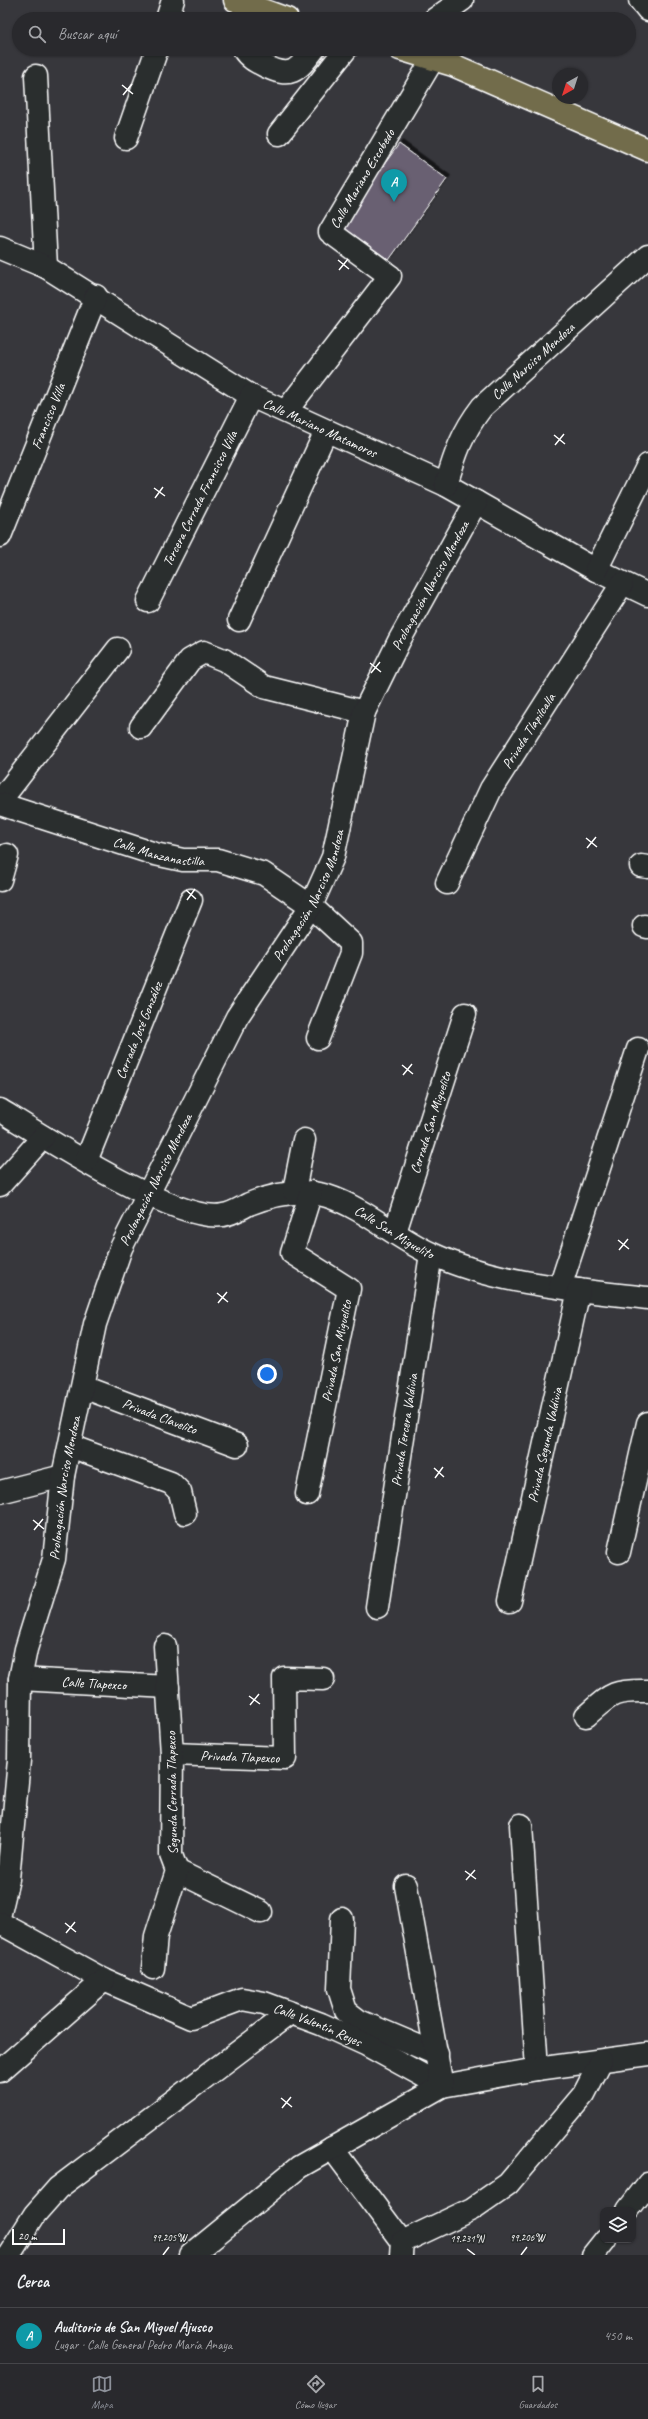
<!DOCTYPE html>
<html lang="es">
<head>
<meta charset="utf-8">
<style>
	:root { --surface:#29292d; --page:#313135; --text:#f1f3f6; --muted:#a5a6aa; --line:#454549; --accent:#8c9099 }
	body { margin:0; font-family:Caveat,sans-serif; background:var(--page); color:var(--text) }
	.controls { position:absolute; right:12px; bottom:12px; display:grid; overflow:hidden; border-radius:8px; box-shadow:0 1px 3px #0004 }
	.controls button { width:36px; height:36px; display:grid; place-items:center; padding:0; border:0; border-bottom:1px solid var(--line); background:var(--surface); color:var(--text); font:20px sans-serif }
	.compass { position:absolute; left:552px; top:68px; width:36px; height:36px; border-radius:50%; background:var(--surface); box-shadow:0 1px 3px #0004; rotate:219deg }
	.scale { position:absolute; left:12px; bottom:10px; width:53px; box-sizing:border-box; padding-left:4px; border:2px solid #fff; border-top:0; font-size:11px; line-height:14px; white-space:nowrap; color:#fff; -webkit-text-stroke:3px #2a2d2e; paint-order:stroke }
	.you { position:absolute; left:267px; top:1374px; width:14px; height:14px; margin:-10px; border:3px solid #fff; border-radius:50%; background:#1a73e8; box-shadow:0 0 0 6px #1a73e833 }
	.badge { display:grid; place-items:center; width:26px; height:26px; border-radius:50%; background:var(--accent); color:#fff; font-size:13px; font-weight:700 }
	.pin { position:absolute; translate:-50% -33px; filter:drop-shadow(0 1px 2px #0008) }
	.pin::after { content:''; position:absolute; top:21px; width:14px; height:12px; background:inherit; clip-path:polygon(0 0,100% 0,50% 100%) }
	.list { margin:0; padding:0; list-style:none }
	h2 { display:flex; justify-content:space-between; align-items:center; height:52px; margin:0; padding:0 16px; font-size:17px }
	h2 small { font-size:13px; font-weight:400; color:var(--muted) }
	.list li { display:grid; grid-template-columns:26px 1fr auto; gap:12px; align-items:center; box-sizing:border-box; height:56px; padding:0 16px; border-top:1px solid var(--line) }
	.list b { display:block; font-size:15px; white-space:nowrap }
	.list p { margin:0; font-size:13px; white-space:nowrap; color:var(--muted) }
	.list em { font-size:13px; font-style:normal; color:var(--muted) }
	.icon { flex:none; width:22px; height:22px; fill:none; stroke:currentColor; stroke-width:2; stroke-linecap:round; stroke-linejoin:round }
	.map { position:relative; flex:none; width:648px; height:2255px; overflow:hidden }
	.search { position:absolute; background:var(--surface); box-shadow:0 1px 3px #0004; left:12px; right:12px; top:12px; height:44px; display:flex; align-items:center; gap:10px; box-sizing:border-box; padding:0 14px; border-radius:22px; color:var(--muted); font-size:15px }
	.sheet { height:108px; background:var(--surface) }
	nav { display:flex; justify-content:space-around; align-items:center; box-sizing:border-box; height:56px; border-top:1px solid var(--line); background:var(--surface); font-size:11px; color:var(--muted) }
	nav a { display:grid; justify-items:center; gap:2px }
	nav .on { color:var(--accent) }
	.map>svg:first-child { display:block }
</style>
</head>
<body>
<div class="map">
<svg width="648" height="2255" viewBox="0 0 648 2255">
	<defs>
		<filter id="shadow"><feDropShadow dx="3.5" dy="-3.5" stdDeviation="0" flood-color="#0009"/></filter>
	</defs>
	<rect width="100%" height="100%" fill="#37373c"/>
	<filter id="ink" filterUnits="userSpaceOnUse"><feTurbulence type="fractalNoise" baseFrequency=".025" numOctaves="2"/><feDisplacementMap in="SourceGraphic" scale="8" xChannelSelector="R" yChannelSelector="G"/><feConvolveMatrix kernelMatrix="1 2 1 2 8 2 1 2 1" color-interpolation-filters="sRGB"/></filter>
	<g filter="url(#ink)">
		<path fill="#696172" stroke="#fff" filter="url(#shadow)" d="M399,144L447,179L389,260L340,225Z"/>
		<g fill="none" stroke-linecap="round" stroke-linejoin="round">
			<g stroke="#fff" stroke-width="25">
				<g id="minor">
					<path d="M640,0L648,10"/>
					<path d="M167,19L173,0"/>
					<path d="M243,19L246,4"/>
					<path d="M435,19L462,0"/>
					<path d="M243,49C249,58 255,61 265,66C292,79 297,71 314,49"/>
					<path d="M36,76L46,267"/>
					<path d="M279,134L346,49"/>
					<path d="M126,138L157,49"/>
					<path id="s1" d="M0,248L46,267L251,396L446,485L596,570L648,595"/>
					<path id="s2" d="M286,411L390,276L330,232L433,59"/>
					<path id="s3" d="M446,485C455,454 462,433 482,407L648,256"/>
					<path id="s4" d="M0,536L96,296"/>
					<path d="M596,570L648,465"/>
					<path id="s5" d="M148,601L251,396"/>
					<path d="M239,620L326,431"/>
					<path d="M141,727L190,660L204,652L224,660L264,687L364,712"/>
					<path d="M0,801L118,649"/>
					<path id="s6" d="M0,804L155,854L183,860H218L264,874L311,906L351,943V953L318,1038"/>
					<path d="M641,866L648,867"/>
					<path d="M0,880L7,855"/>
					<path id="s7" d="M447,883L491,789L622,584"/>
					<path d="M644,926L648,927"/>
					<path id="s8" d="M0,1110C42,1136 178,1224 223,1215C232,1214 241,1208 249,1204C274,1194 301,1188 327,1196C365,1208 396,1238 432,1254C496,1284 578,1290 648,1298"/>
					<path id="s9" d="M86,1161L191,900"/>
					<path d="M0,1185L43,1137"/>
					<path d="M294,1191L304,1140"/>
					<path id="s10" d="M395,1232L465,1014"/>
					<path d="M560,1287L638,1049"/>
					<path id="s11" d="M83,1387L237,1445"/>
					<path d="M70,1446L171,1483L180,1492L185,1513"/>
					<path d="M0,1492L63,1476"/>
					<path id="s12" d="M307,1494L349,1289L292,1253L311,1192"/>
					<path d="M619,1552L648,1423"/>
					<path id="s13" d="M510,1601L579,1290"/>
					<path id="s14" d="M377,1607L431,1254"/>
					<path id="s15" d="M20,1679L168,1687"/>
					<path d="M586,1716C611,1694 613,1690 648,1691"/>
					<path id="s16" d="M172,1754L285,1758L284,1678L323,1679"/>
					<path d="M521,1825L537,2069"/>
					<path d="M177,1871L261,1912"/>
					<path id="s17" d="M0,1913L8,1879L19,1760L20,1679L26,1649L54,1559L63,1476L95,1324L121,1248L237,1017L311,906L333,857L364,712L399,641L476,502"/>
					<path d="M342,1919L339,1989L346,2011L359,2021L437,2054"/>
					<path id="s18" d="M0,1923L104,1980L191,2018L242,1999L264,2003L321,2024L367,2045L442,2086L537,2069L648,2054"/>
					<path d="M153,1968L156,1936L177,1871L171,1855L172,1754L165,1646"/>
					<path d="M0,2071L104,1980"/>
					<path d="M332,2148L402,2242"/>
					<path d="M628,2210L648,2184"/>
					<path d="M9,2255L35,2214L58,2188L290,2013"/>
					<path d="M191,2255L299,2167L442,2086L406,1886"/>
					<path d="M401,2255L402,2242L472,2209L508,2184L584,2094L601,2061"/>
					<path d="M593,2255L605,2240"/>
				</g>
			</g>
			<g stroke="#fff" stroke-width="25">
				<g id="major">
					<path d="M235,0L287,19"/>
					<path d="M400,49L453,65L648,150"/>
				</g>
			</g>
			<use href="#minor" stroke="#2a2d2e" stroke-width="22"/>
			<use href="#major" stroke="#726c4b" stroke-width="22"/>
		</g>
	</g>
	<path fill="none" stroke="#fff" stroke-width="1.5" d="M122,85L133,94M123,95L132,84M338,260L349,269M339,270L348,259M554,435L565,444M555,445L564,434M154,488L165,496M155,498L163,487M370,663L381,672M371,673L380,662M586,838L597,847M587,848L596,837M186,890L196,899M187,900L195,889M402,1065L413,1074M403,1075L412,1064M618,1240L629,1249M619,1250L628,1239M217,1293L228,1302M218,1303L227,1292M434,1468L444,1477M435,1478L443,1467M33,1520L44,1529M34,1530L43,1519M249,1696L260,1704M250,1705L259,1694M465,1871L476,1879M466,1880L475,1870M65,1923L76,1932M66,1933L75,1922M281,2098L292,2107M282,2108L291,2097M467,2249L475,2255M163,2255L169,2247M521,2255L527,2247"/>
	<g text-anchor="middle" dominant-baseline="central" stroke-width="3.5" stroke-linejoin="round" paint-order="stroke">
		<g font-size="14" fill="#fff" stroke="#2a2d2e">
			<text stroke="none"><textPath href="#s2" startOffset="307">Calle Mariano Escobedo</textPath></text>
			<text stroke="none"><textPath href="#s3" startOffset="155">Calle Narciso Mendoza</textPath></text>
			<text stroke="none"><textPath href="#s4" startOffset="129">Francisco Villa</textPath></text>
			<text stroke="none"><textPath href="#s1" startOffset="368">Calle Mariano Matamoros</textPath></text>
			<text stroke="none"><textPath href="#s5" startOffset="115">Tercera Cerrada Francisco Villa</textPath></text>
			<text stroke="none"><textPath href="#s17" startOffset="1416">Prolongación Narciso Mendoza</textPath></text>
			<text stroke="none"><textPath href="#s7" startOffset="173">Privada Tlapilcalla</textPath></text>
			<text stroke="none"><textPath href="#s6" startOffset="166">Calle Manzanastilla</textPath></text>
			<text stroke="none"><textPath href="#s17" startOffset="1080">Prolongación Narciso Mendoza</textPath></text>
			<text stroke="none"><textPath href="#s9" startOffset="141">Cerrada José González</textPath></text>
			<text stroke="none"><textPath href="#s10" startOffset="115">Cerrada San Miguelito</textPath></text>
			<text stroke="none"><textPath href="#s17" startOffset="756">Prolongación Narciso Mendoza</textPath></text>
			<text stroke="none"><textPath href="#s8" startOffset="434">Calle San Miguelito</textPath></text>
			<text stroke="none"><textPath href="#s12" startOffset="146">Privada San Miguelito</textPath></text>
			<text stroke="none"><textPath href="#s11" startOffset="82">Privada Clavelito</textPath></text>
			<text stroke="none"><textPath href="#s14" startOffset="179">Privada Tercera Valdivia</textPath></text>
			<text stroke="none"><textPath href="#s13" startOffset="160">Privada Segunda Valdivia</textPath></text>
			<text stroke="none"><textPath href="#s17" startOffset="432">Prolongación Narciso Mendoza</textPath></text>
			<text stroke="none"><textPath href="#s15" startOffset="74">Calle Tlapexco</textPath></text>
			<text stroke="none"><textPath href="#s16" startOffset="68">Privada Tlapexco</textPath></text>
			<text transform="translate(172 1793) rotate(-91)">Segunda Cerrada Tlapexco</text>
			<text stroke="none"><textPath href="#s18" startOffset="348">Calle Valentín Reyes</textPath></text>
		</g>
	</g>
	<g font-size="10" text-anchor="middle" fill="#fff" stroke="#2a2d2e" stroke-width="3.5" stroke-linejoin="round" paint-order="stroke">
		<text x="169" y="2241">99.205°W</text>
		<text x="527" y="2241">99.206°W</text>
		<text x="467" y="2242">19.231°N</text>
	</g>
</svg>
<div class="controls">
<button><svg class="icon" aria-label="layers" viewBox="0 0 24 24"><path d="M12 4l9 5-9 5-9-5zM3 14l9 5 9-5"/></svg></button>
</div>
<svg class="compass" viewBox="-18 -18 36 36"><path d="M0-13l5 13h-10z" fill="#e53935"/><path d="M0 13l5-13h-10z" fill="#a5a6aa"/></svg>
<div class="scale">20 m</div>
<div class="you"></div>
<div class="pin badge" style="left:394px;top:202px;background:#0f9aa8">A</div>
<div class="search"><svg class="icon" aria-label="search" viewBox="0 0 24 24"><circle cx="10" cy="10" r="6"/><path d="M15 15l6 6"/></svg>Buscar aquí</div>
</div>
<section class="sheet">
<h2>Cerca<small></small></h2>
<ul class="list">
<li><span class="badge" style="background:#0f9aa8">A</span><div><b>Auditorio de San Miguel Ajusco</b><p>Lugar · Calle General Pedro María Anaya</p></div><em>450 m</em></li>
</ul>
</section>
<nav>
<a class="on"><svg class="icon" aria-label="map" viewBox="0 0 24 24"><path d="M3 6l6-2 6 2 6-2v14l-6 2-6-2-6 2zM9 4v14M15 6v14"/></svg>Mapa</a>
<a><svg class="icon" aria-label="directions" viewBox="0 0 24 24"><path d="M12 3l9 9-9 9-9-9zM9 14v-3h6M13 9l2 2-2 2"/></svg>Cómo llegar</a>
<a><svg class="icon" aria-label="saved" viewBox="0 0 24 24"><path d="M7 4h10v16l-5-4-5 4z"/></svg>Guardados</a>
</nav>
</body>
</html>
